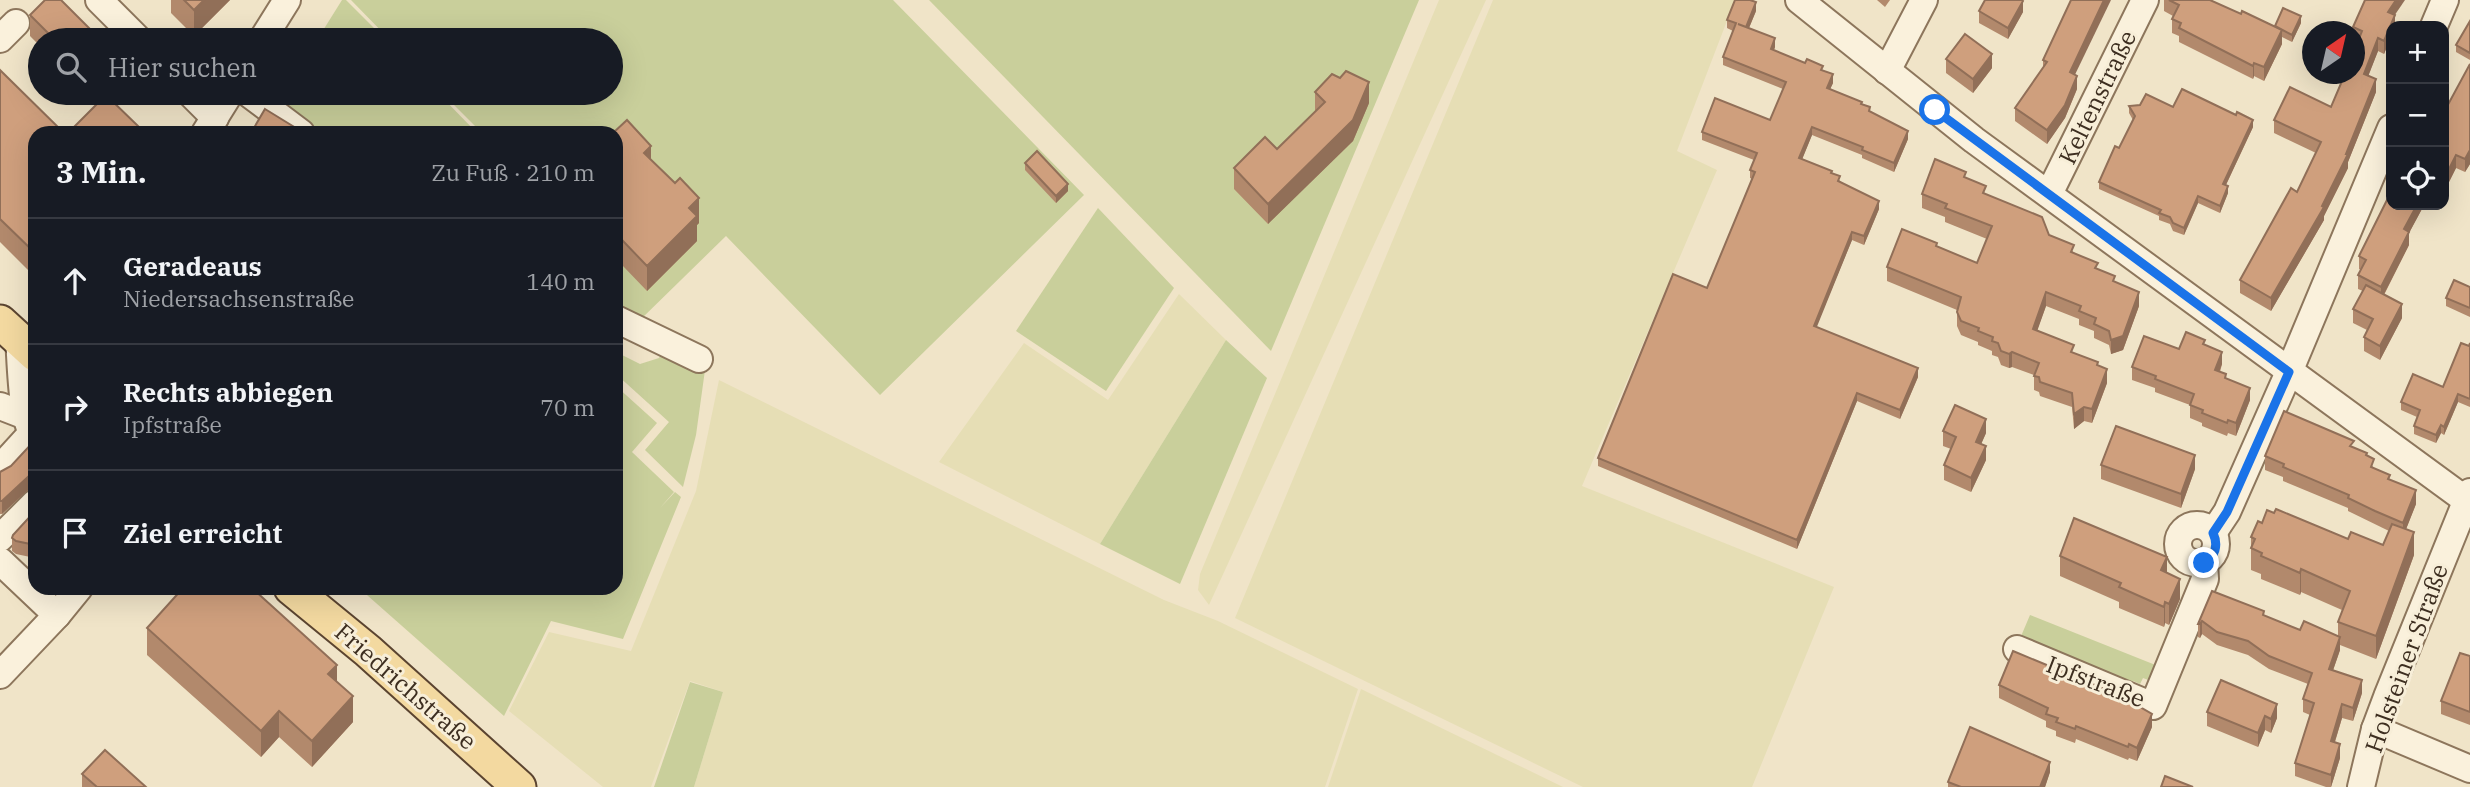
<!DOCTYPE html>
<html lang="de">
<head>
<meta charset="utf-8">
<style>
	:root { --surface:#171b24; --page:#20242c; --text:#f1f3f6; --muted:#9ea1a6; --line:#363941 }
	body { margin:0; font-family:"IBM Plex Serif",serif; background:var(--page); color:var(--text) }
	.controls { position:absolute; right:21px; top:21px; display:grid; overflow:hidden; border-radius:14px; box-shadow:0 7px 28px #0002 }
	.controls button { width:63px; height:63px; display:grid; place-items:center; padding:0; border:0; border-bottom:2px solid var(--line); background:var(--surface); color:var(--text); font:35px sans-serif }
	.compass { position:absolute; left:2302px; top:21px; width:63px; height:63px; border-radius:50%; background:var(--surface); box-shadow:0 7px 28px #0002; rotate:34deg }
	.stop { position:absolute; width:21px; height:21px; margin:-16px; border:5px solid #1a73e8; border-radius:50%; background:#fff }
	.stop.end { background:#1a73e8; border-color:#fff; box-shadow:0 2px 7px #0008 }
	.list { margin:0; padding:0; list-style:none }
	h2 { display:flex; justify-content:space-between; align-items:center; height:91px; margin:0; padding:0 28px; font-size:30px }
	h2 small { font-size:23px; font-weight:400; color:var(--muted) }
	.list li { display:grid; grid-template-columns:46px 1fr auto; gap:21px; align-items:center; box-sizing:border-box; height:126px; padding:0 28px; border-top:2px solid var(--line) }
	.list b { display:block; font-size:26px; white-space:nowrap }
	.list p { margin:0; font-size:23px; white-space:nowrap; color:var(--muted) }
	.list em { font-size:23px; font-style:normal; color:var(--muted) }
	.icon { flex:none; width:38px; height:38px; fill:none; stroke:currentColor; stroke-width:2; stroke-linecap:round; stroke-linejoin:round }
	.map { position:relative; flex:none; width:2470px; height:787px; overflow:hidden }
	.search { position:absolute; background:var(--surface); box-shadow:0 7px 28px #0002; left:28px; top:28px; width:595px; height:77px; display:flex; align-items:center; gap:18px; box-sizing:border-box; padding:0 24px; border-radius:38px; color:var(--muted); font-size:26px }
	.panel { position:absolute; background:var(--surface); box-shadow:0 7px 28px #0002; left:28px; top:126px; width:595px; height:469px; border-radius:21px }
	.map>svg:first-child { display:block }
</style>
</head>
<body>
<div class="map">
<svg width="2470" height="787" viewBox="0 0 2470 787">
	<rect width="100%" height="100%" fill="#f0e4c8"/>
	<g fill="#e6deb5">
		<path d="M1439,0H1486L1209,605L1198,590L1200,574Z"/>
		<path d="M1493,0H1735L1677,151L1717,170L1582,486L1834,587L1752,787H1583L1235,618Z"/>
		<path d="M1179,294L1226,340L1100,544L939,462L1024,343L1108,400Z"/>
		<path d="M719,380L1164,600L1218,621L1358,689L1325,787H694L723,692L690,681L651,787H603L509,711L549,632L631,651L696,491Z"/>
		<path d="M1361,689L1563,787H1328Z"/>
	</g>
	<g fill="#c9cf9b">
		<path d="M342,0H346L386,40H317Z"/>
		<path d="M351,0H893L1084,195L880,395L726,236L637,323L616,312V133H482L442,93H611V40H390Z"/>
		<path d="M929,0H1419L1271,351Z"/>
		<path d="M284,93H438L477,133H318L278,102Z"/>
		<path d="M1098,208L1174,288L1106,391L1016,331Z"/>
		<path d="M1226,340L1267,378L1180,584L1100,544Z"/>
		<path d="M663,350L705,370L696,435L683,487L645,450L669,422L616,374V352L640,364L659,358Z"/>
		<path d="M616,386L657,423L632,452L674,492L660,508L675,492L681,497L623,639L551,621L504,716L359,588H616Z"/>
		<path d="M2030,615L2158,666L2151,681L2143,678L2140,684L2133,681L2131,687L2019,641Z"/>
		<path d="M690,682L723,692L694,787H654Z"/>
	</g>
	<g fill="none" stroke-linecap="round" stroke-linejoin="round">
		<g stroke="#8d765c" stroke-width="30">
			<g id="minor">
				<path d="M99,0L139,40"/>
				<path d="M1799,0L1974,140L2470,503"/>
				<path d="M2434,26L2445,0"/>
				<path d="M0,39L16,23"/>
				<path d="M262,40L287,0"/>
				<path d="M1887,71L1924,0"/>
				<path d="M190,93L215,118"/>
				<path d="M248,93L301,133"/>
				<path d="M205,133L230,93"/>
				<path d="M2049,194L2145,0"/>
				<path d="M616,319L699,359"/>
				<path d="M19,339C21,361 21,422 35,437"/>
				<path d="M0,406L26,416"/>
				<path d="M0,468L31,434"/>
				<circle cx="2197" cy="544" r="19"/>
				<path d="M2213,533L2227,512L2289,372L2391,128"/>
				<path d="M0,538L35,503"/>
				<path d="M0,561L57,615"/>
				<path d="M2017,649L2153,706L2205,579L2204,563"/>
				<path d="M0,675L57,615L79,588"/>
				<path d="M2375,729L2470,769"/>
				<path d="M2361,787L2375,729L2387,697L2470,492"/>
			</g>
		</g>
		<g stroke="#5b4430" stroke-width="37">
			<g id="major">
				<path d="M0,322L35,354"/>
				<path d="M291,588L368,651L519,787"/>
			</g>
		</g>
		<use href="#minor" stroke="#faf1dc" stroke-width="26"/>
		<use href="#major" stroke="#f3d9a0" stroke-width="33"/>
	</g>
	<g fill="#b2896c">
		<path d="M171,0H230L194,36L171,13Z"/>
		<path d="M1877,0H1890L1885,7Z"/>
		<path d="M2164,0H2210L2241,14L2275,27L2301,23L2292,42L2282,37V44L2264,81L2254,76L2253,79L2179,42V36L2172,33V19L2173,16L2164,11Z"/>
		<path d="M2023,1V12L2008,39L1979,23V11Z"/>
		<path d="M1756,11L1749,28L1775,47L1774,50L1823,70L1833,83L1830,89L1862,104L1870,112L1908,139L1894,172L1862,158V155L1812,135L1802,159L1832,173L1840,181L1879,209L1864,245L1852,240L1816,327L1918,377L1900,419L1857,401L1797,549L1598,466V458L1707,288L1752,179L1750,178V170L1754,160L1702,140V132L1770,120L1783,89L1723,65V57L1733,31L1727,28V20Z"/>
		<path d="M30,15L101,40H40V46L30,36Z"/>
		<path d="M2395,15V26L2384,54L2378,51L2368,76L2376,92L2348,162V168L2324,216V220L2271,311L2240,293V280L2297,192L2316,153L2274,133V120L2331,107L2357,42L2355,41V32H2353V27Z"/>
		<path d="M2470,21V60L2456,52V45Z"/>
		<path d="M1946,59L1992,68L1973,93L1946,73Z"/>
		<path d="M2043,60L2075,75L2077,89L2065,118L2047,144L2015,121V108L2043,68Z"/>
		<path d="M2470,64V164L2465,172L2456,168L2444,192V112Z"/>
		<path d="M0,70L35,133V272L33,275L0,242Z"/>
		<path d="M1315,92L1369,103L1353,141L1268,224L1234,189V168L1277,149L1315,112Z"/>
		<path d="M2129,106L2173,107L2253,127L2226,185L2228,193L2220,213L2198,203L2184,235L2173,231L2170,224L2159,220V216L2099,189V182L2119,148L2133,120L2129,113Z"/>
		<path d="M616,133L651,160L699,223L697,225V241L647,291L623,266Z"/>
		<path d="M1025,163L1068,191L1056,203L1025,170Z"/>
		<path d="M1966,178L1986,194L2049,235L2098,269L2115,282L2139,306L2123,350L2111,354L2109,345L2094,338V331L2079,325V319L2046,306L2037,330L2074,353L2098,366L2107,383L2092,423L2084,421L2074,429L2072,407L2040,396L2039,392L2034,390V375L2012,367L2009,368L2001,365L1998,357L1992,355V351L1978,345V342L1961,335L1957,326V310L1887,281V267L1937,247L1977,263L1987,239L1945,222V217L1922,208V194Z"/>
		<path d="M2423,205V207L2409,233V245L2384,295L2402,318L2380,360L2364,351V337L2367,330L2353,323V309L2363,291L2358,289V275L2361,270L2359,269V256Z"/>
		<path d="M2470,287V317L2446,306V298Z"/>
		<path d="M2470,343V407L2458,402L2444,435L2441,433L2436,443L2414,434V426L2417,417L2401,410V402L2443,387Z"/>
		<path d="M2205,345L2222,364L2220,372L2250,400L2236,436L2228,433L2227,436L2202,426V423L2190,418V405L2155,392V388L2132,380V367L2179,349Z"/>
		<path d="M1943,431L1986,433L1981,444L1986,460L1971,492L1944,480V465L1951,449L1943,446Z"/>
		<path d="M35,440V488H30L2,514H0V472L11,466Z"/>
		<path d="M2354,448L2367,456L2374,469L2390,479L2416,504L2406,529L2414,555L2376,659L2340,645V650L2333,670L2362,693L2353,721L2342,718L2335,742L2340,758L2331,787H2326L2295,776V763L2310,715L2303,712V699L2308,684L2269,669L2248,655L2217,645L2202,634L2200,638L2198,637V624L2212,591L2264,616L2300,630L2338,636V622L2342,610L2301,592L2300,595L2261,579V574L2251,570V537L2262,523L2348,539L2383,545L2389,531L2348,511V508L2283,481V477L2265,470V456Z"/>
		<path d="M2101,465L2195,469L2181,508L2101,479Z"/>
		<path d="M35,511V558L16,554L12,551V538Z"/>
		<path d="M2060,556L2167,573L2180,599L2169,625L2165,623L2164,627L2119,608V602L2060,576Z"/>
		<path d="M147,628L337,682L353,722L312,767L279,737L261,757L147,655Z"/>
		<path d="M2470,656V725L2441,714V701Z"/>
		<path d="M1999,685L2152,727L2137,761L2129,758L2128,760L2076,739L2075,743L2056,736V731L2046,727V721L1999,698Z"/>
		<path d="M2207,712L2277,718L2271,733L2265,730L2258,747L2207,726Z"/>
		<path d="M2050,772L2045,787H1948V782Z"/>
		<path d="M82,774L146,787H82Z"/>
	</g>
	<g fill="#916f58">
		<path d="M204,0H230L194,36V10Z"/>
		<path d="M2104,0H2111L2070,85V72Z"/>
		<path d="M2396,0H2405L2388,25V12Z"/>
		<path d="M2023,1V12L2008,39V28Z"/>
		<path d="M1756,2V11L1746,35V27Z"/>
		<path d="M2395,15V26H2391V37L2384,54V41Z"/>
		<path d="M2301,16V23L2292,42V35Z"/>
		<path d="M2282,30V44L2264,81V67Z"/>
		<path d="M1775,38V47L1771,57V49Z"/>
		<path d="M2378,38V51L2364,87V74Z"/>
		<path d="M1992,54V68L1973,93V79Z"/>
		<path d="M2254,63V76L2253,79V66Z"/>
		<path d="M1833,74V83L1827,96V88Z"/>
		<path d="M2077,76V89L2065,118L2047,144V130Z"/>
		<path d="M2376,79V92L2348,162V168L2324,216V220L2271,311V298L2322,206L2346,154Z"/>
		<path d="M1369,82V103L1353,141L1268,224V204Z"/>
		<path d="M2253,120V127L2223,191V184Z"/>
		<path d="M138,126V133H131Z"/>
		<path d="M1812,127V135L1799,167V158Z"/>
		<path d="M1908,131V139L1894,172V163Z"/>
		<path d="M651,146V171L644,153Z"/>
		<path d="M2470,150V164L2465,172V159Z"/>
		<path d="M2456,155V168L2444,192V179Z"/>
		<path d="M1068,184V191L1056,203V196Z"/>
		<path d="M2228,186V193L2220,213V206Z"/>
		<path d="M2198,196V203L2184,235V228Z"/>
		<path d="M699,198V223L697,225V241L647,291V266L689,208Z"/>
		<path d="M1879,201V209L1864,245V236Z"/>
		<path d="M2417,205H2423V207L2409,233V245L2381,300V287L2404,229Z"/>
		<path d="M1852,232V240L1814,334V326Z"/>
		<path d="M623,241V266L616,273V248Z"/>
		<path d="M35,249V272L33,275V251Z"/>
		<path d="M2046,292V306L2033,343V329Z"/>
		<path d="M2139,292V306L2123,350L2111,354V340Z"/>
		<path d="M2402,304V318L2380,360V346Z"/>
		<path d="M2012,352V367L2009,368V354Z"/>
		<path d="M2222,352V364L2215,383V370Z"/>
		<path d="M1918,368V377L1900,419V410Z"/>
		<path d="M2107,369V383L2092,423V409Z"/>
		<path d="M2250,388V400L2236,436V423Z"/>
		<path d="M1857,393V401L1797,549V540Z"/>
		<path d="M2458,394V402L2444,435V427Z"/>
		<path d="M2084,407V421L2074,429V414Z"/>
		<path d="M1986,419V433L1976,456V442Z"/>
		<path d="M2441,425V433L2436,443V435Z"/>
		<path d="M1986,446V460L1971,492V478Z"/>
		<path d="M2195,455V469L2181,508V494Z"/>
		<path d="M30,475V488L2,514V501Z"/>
		<path d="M2416,490V504L2403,537V523Z"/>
		<path d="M2414,532V555L2376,659V636Z"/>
		<path d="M2167,557V577L2161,570Z"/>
		<path d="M2301,569V592L2300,595V573Z"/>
		<path d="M2180,579V599L2169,625V604Z"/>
		<path d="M2165,602V623L2164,627V607Z"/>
		<path d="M2202,621V634L2200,638V624Z"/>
		<path d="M2340,637V650L2329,682V669Z"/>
		<path d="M337,665V691L328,674Z"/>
		<path d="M2362,680V693L2353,721V708Z"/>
		<path d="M353,696V722L312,767V741Z"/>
		<path d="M2277,704V718L2271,733V719Z"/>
		<path d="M2342,704V718L2331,754V741Z"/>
		<path d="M279,711V737L261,757V731Z"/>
		<path d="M2152,714V727L2137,761V748Z"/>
		<path d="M2265,716V730L2258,747V733Z"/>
		<path d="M2340,744V758L2331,787V775Z"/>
		<path d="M2050,762V772L2045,787H2040Z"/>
	</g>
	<g fill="#cf9f7d" stroke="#916f58" stroke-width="2">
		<path d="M45,0H61L101,40H55L30,15Z"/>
		<path d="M184,0H204L194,10Z"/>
		<path d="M1735,0H1750L1756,2L1746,27L1738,24L1775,38L1771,49L1805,63L1807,59L1823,66L1821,70L1833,74L1827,88L1862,102L1861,104L1870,107L1869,111L1908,131L1894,163L1862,150L1863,147L1812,127L1799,158L1832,171L1831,173L1840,176L1838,181L1879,201L1864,236L1852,232L1814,326L1918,368L1900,410L1857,393L1797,540L1598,458L1673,274L1707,288L1755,172L1750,170L1757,153L1702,132L1715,98L1770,120L1786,82L1723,57L1736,23L1727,20Z"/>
		<path d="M1985,0H2022L2023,1L2008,28L1979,11Z"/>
		<path d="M2071,0H2104L2070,72L2077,76L2065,105L2047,130L2015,108L2047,62L2043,60Z"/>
		<path d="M2169,0H2210L2241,14L2242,11L2282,30L2264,67L2254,63L2253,66L2179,28L2181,23L2172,19L2179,5Z"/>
		<path d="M2365,0H2396L2388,12L2395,15L2384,41L2378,38L2364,74L2376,79L2346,154H2348L2322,206L2324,207L2271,298L2240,280L2291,188L2297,192L2321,142L2274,120L2290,87L2331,107L2345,74H2355V49L2362,31L2353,27Z"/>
		<path d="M2283,8L2301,16L2292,35L2275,26Z"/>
		<path d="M2470,21V53L2456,45Z"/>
		<path d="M1965,34L1992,54L1973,79L1946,59Z"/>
		<path d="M2470,64V150L2465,159L2456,155L2444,179V112Z"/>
		<path d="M0,70L64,133H35V249L33,251L0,219Z"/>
		<path d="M1346,71L1369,82L1353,120L1268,204L1234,168L1265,137L1277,149L1325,102L1315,92L1332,74L1340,78Z"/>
		<path d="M2182,89L2236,115L2237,112L2253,120L2223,184L2228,186L2220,206L2198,196L2184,228L2173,223L2170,217L2159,213L2161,210L2099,182L2115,146L2119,148L2135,116L2129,106L2140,105L2146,94L2173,107Z"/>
		<path d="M106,95L138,126L131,133H68Z"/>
		<path d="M265,109L304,133H251Z"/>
		<path d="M627,120L651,146L644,153L675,183L680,178L699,198L689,208L697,216L647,266L623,241L616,248V133H613Z"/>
		<path d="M1037,151L1068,184L1056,196L1025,163Z"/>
		<path d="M1935,159L1966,172L1964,177L1986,186L1983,193L2042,217L2049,235L2074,245L2071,252L2098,263L2095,268L2115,276L2113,281L2139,292L2123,336L2111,340L2109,331L2094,324L2096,318L2079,311L2081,306L2046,292L2033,329L2074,345L2071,352L2098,362L2097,365L2107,369L2092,409L2084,407L2074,414L2072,393L2040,382L2039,377L2034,376L2039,363L2012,352L2009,354L2001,351L1998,343L1992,341L1993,337L1978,331L1979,328L1961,321L1957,312L1961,297L1887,267L1902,229L1937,243L1936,246L1977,263L1992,226L1945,208L1947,204L1922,194Z"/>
		<path d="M2391,192V205H2417L2404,229L2409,232L2381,287L2358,275L2366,260L2359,256Z"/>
		<path d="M2454,280L2470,287V308L2446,298Z"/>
		<path d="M2366,285L2402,304L2380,346L2364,337L2373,319L2353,309Z"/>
		<path d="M2186,332L2205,340L2203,344L2222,352L2215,370L2226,374L2225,378L2250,388L2236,423L2228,420L2227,423L2202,413L2203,410L2190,405L2194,394L2155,379L2156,376L2132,367L2144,336L2179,349Z"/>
		<path d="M2461,343L2469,346L2470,343V399L2458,394L2444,427L2441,425L2436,435L2414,426L2420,410L2401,402L2413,374L2443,387Z"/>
		<path d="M1955,405L1986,419L1976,442L1986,446L1971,478L1944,465L1956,437L1943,431Z"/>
		<path d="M2284,411L2354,441L2350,446L2367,453L2366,455L2374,459L2371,467L2390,475L2388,479L2416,490L2403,523L2375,511L2348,498L2349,495L2283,467L2284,464L2265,456Z"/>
		<path d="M2116,426L2195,455L2181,494L2101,465Z"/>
		<path d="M35,440V475H30L2,501H0V472L11,466Z"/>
		<path d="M2276,509L2348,539L2351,532L2383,545L2392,524L2414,532L2376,636L2338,622L2350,591L2301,569L2300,573L2261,556L2262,553L2251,548L2255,539L2251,537L2258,521L2262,523L2267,510L2274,513Z"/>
		<path d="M35,511V545L16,541L12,538L13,535Z"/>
		<path d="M2074,518L2167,557L2161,570L2180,579L2169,604L2165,602L2164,607L2119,587L2121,583L2060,556Z"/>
		<path d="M183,588H252L337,665L328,674L353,696L312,741L279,711L261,731L147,628Z"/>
		<path d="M2212,591L2264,611L2263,615L2300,630L2304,621L2340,637L2329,669L2362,680L2353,708L2342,704L2331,741L2340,744L2331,775L2295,763L2314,703L2303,699L2312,673L2269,656L2248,641L2217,632L2202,621L2200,624H2198Z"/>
		<path d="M2013,651L2119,695L2152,714L2137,748L2129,744L2128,747L2076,726L2075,729L2056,722L2058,718L2046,714L2048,708L1999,685Z"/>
		<path d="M2460,653L2470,656V712L2441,701Z"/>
		<path d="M2221,680L2277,704L2271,719L2265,716L2258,733L2207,712Z"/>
		<path d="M1970,727L2050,762L2040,787H1961L1948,782Z"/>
		<path d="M105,750L146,787H97L82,774Z"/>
		<path d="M2165,776L2193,787H2161Z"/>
	</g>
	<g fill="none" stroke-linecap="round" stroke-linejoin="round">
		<path stroke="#1a73e8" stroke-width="9" d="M1935,110L2289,372L2227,512L2213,533C2219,546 2215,556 2204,563"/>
	</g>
	<g text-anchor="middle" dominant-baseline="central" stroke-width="6" stroke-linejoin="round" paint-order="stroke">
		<g font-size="24" fill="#3d2e20" stroke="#f7eed8">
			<text transform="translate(2097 97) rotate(-64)">Keltenstraße</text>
			<text transform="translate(2406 658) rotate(-70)">Holsteiner Straße</text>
			<text transform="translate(2096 681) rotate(21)">Ipfstraße</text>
			<text transform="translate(406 686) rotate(41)">Friedrichstraße</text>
		</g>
	</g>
</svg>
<div class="controls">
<button>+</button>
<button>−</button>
<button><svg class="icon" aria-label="locate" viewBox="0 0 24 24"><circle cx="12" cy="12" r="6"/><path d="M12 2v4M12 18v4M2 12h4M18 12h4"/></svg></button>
</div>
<svg class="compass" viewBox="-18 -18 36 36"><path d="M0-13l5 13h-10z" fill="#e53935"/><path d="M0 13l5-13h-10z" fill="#9ea1a6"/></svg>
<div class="stop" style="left:1935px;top:110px"></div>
<div class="stop end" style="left:2204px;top:563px"></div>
<div class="search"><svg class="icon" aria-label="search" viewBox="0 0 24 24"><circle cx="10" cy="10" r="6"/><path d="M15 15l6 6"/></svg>Hier suchen</div>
<section class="panel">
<h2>3 Min.<small>Zu Fuß · 210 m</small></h2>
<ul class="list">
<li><svg class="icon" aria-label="ahead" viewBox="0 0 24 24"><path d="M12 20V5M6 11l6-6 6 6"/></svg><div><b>Geradeaus</b><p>Niedersachsenstraße</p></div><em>140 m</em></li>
<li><svg class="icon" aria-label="right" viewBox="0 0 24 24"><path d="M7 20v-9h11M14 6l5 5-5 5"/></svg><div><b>Rechts abbiegen</b><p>Ipfstraße</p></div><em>70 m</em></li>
<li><svg class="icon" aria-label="arrive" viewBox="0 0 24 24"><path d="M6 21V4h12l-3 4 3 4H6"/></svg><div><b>Ziel erreicht</b></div></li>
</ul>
</section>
</div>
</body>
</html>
